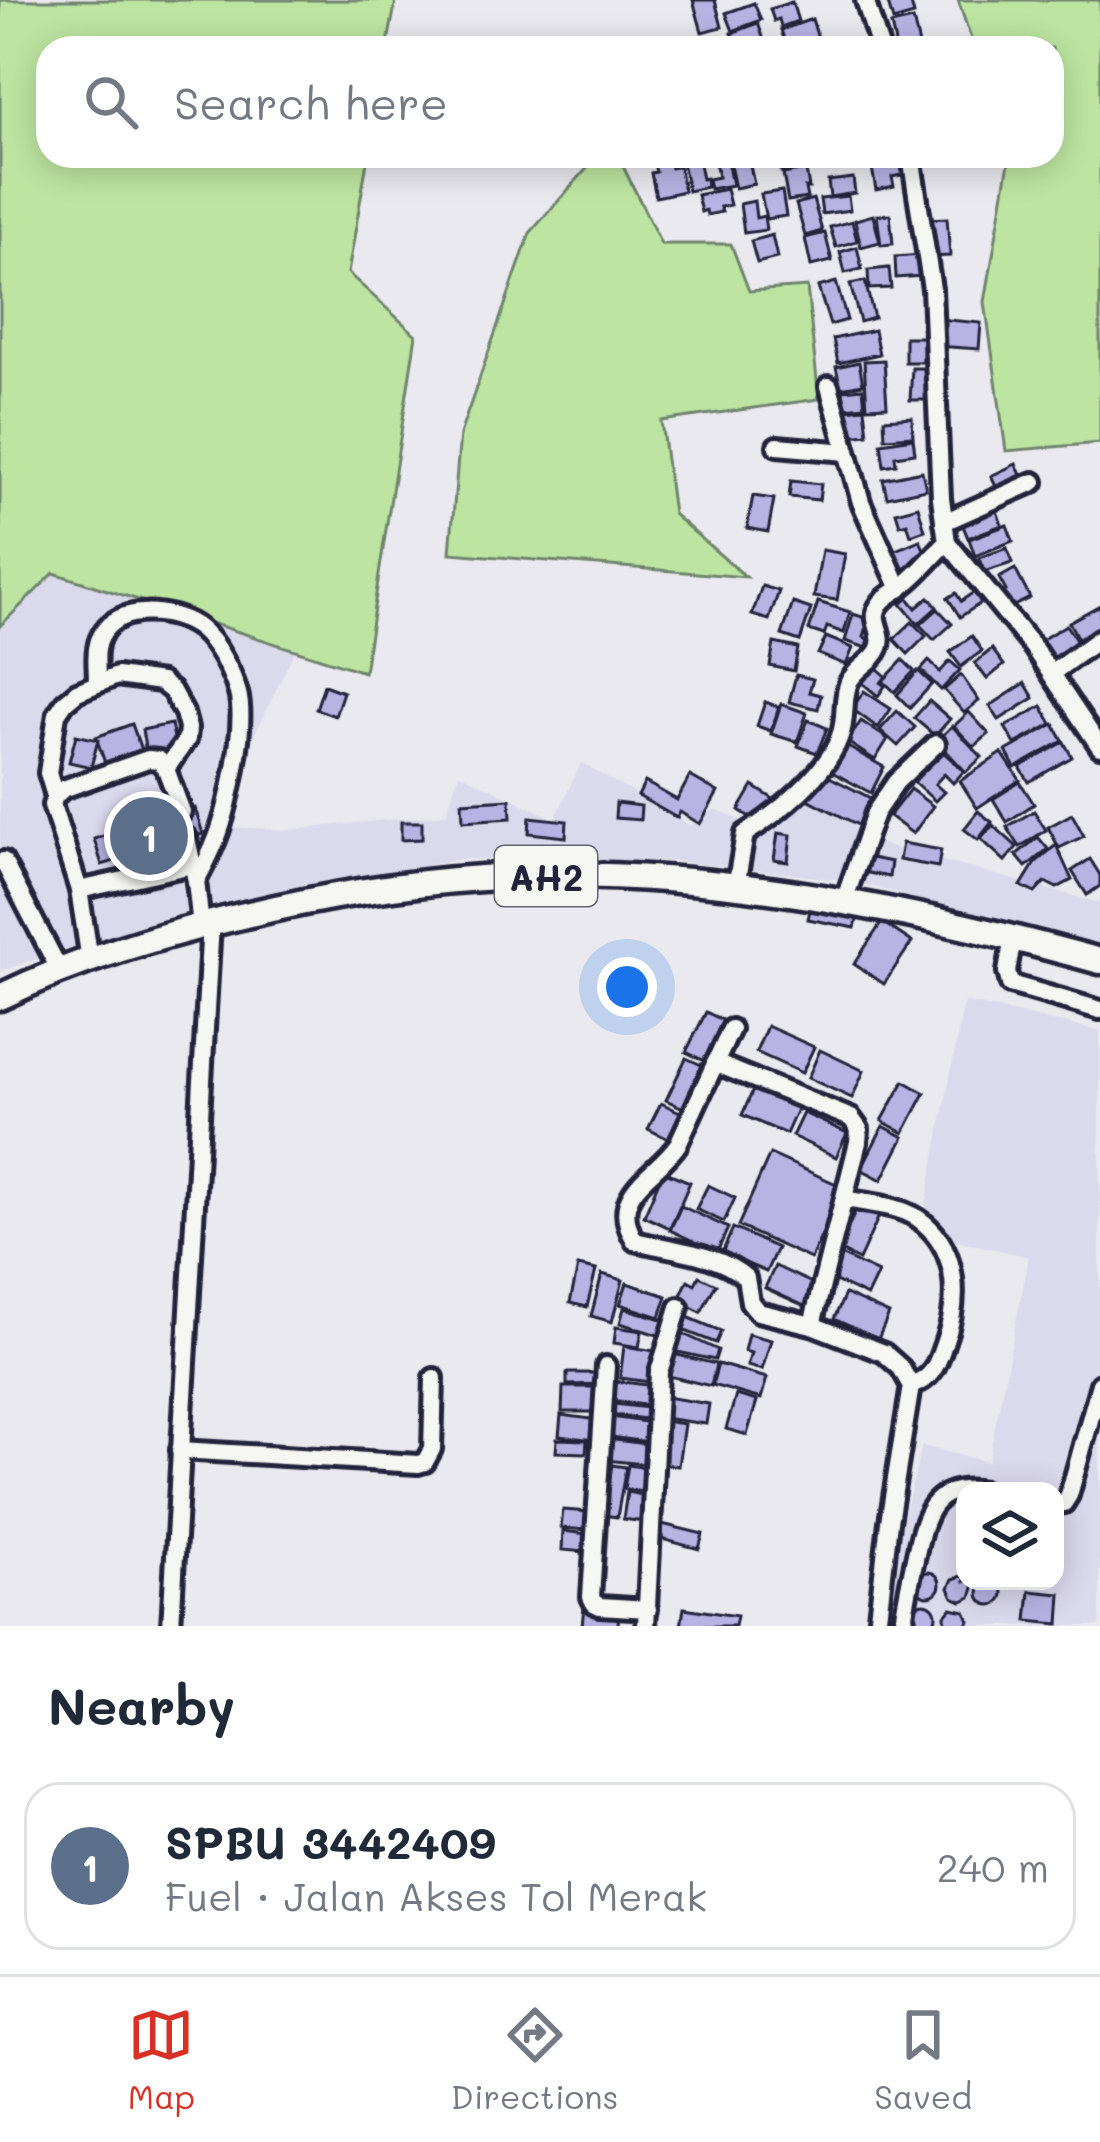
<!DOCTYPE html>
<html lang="en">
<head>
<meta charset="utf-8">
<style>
	:root { --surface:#fff; --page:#f2f2f3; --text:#1f2937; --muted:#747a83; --line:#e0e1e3; --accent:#d93025 }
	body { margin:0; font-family:Mali,sans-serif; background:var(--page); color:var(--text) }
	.controls { position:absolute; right:36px; bottom:36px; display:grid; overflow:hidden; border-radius:24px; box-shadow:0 6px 30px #0003 }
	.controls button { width:108px; height:108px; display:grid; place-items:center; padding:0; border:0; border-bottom:3px solid var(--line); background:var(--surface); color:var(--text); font:60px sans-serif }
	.you { position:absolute; left:627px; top:987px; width:42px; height:42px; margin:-30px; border:9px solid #fff; border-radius:50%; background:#1a73e8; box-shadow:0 0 0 18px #1a73e833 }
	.badge { display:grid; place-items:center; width:78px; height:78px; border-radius:50%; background:var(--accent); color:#fff; font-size:39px; font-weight:700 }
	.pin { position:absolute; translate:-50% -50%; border:6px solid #fff; box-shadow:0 3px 12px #0006 }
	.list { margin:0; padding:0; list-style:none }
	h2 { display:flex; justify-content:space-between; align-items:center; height:156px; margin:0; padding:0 48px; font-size:51px }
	h2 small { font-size:39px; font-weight:400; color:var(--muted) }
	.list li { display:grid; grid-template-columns:78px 1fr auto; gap:36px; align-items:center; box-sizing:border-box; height:168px; margin:0 24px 24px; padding:0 24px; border:3px solid var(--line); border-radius:36px }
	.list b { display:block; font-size:45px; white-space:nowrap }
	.list p { margin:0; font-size:39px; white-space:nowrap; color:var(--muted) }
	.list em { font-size:39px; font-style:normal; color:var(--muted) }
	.icon { flex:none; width:66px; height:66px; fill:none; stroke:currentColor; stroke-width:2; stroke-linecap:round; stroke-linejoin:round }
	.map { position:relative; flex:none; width:1100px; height:1626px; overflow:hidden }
	.search { position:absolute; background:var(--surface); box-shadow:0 6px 30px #0003; left:36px; right:36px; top:36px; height:132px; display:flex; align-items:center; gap:30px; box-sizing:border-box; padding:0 42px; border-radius:36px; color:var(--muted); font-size:45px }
	.sheet { height:348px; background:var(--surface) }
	nav { display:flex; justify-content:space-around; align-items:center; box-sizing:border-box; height:168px; border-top:3px solid var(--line); background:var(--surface); font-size:33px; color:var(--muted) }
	nav a { display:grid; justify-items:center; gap:6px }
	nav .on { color:var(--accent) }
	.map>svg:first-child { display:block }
</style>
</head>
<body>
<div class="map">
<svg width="1100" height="1626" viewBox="0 0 1100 1626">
	<rect width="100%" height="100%" fill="#eae9ef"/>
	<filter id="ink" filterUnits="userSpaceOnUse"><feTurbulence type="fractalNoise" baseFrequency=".00833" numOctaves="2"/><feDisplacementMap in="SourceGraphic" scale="24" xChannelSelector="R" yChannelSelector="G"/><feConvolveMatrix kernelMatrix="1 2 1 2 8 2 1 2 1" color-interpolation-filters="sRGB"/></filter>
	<g filter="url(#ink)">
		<g fill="#dbd9ec" fill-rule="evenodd">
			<path d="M53,573L295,650L211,826L289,830L446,814L459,773L555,819L581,763L691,826L716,809L770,834L813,793L886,846L1100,903V948L851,881L676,861L462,859L193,909L0,971V626Z"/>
			<path d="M964,1002L1100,1031V1626H884L887,1585L922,1446L988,1462L1029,1257L921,1232ZM965,1491H1055V1581H965Z"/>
		</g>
		<g fill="#bde5a1" stroke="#70846e" stroke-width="3">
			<path d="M0,0H396L387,48H48V156H368L348,273L416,335L364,672L54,573L0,626Z"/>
			<path d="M958,0H1100V443L1006,451L985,302L1010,156H1052V48H974Z"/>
			<path d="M598,156H618L661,244H731L749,291L807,287L819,399L661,421L673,514L746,577L450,553L460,434L530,233Z"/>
		</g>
		<g fill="#b9b3e4" stroke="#22223b" stroke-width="3">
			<path d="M693,0H715L722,27L702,32Z"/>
			<path d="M887,0H910L914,15L893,21Z"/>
			<path d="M792,2L798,21L781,27L779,19L774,21L770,9Z"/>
			<path d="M754,3L761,20L733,31L726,13Z"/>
			<path d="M812,19L821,48H799L798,44L787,48L781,30Z"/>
			<path d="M913,20L919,45L896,48L891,25Z"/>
			<path d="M758,23L764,40L738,48L732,33Z"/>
			<path d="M714,156H726L732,185L710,189L708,179L718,177Z"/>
			<path d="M728,156H748L754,184L735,188Z"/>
			<path d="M778,156H807L809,166L781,172Z"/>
			<path d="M668,157L671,168L679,166L684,191L656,197L651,173L656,172L653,160Z"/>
			<path d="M698,159L702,179L706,178L707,187L688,191L682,162Z"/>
			<path d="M907,160L910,173L892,177L894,186L876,190L872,168Z"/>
			<path d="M806,170L809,188H805L807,198L788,201L783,174Z"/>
			<path d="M853,178L855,193L830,197L828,181Z"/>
			<path d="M726,189L730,205L720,207L722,212L707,215L706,210L701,212L697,195Z"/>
			<path d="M782,191L786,216L766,219L761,194Z"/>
			<path d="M848,196L850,210L822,214L820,199Z"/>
			<path d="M813,199L822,231L805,236L796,204Z"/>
			<path d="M754,201L756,218L764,216L766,230L744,233L740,204Z"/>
			<path d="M890,214L893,244L881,245L877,215Z"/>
			<path d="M873,215L880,242L861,247L855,220Z"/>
			<path d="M947,218L950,256L928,257L925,219Z"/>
			<path d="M852,221L857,241L836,247L830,227Z"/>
			<path d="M825,233L832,261L811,266L805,238Z"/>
			<path d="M772,235L777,258L757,263L751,241Z"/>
			<path d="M857,247L862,269L845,273L840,252Z"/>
			<path d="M921,255L922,276L896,278L895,257Z"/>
			<path d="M889,268L891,288L869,289L868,270Z"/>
			<path d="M865,281L874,318L860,322L850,284Z"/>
			<path d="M836,282L847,320L830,325L818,287Z"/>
			<path d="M938,319L981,323L979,349L936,346Z"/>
			<path d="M874,330L879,354L838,363L833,339Z"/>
			<rect x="905" y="337" width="18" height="25"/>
			<path d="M884,360L887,406L867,407L864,361Z"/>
			<path d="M859,362L863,384L841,388L836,367Z"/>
			<path d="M912,368H929L928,400H910Z"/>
			<path d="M863,388L865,406L845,408L843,390Z"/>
			<path d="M865,408L868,434L849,436L846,410Z"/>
			<path d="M912,417L913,436L885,438L884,419Z"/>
			<path d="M913,438L915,453L895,456L896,464L884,466L881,443Z"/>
			<path d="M1016,464L1023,479L998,491L991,476Z"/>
			<path d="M922,471L926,489L887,497L883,479Z"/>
			<path d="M791,481L821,484L819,500L789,497Z"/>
			<path d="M753,496L774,499L768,532L747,528Z"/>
			<path d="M995,505L1002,525L968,538L960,518Z"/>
			<path d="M918,506L925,530L911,535L907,523L900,525L896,512Z"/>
			<path d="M1007,525L1013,541L975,556L969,539Z"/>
			<path d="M920,540L928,559L896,572L888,553Z"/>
			<path d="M1007,548L1012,563L984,572L979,558Z"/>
			<path d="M822,550L845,554L837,600L814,597Z"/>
			<path d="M1015,569L1030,598L1007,609L999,594L1006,591L999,578Z"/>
			<path d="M762,586L779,591L769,620L752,615Z"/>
			<path d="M974,592L981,603L960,617L948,598L956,593L961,601Z"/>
			<path d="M929,597L937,607L918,624L901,604L908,598L916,608Z"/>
			<path d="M818,602L850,612L844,633L827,627L824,635L809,630Z"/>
			<path d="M793,603L811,609L800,641L782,635Z"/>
			<path d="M1100,605V630L1079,641L1069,622Z"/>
			<path d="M938,609L952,624L934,640L920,625Z"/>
			<path d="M853,614L869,619L864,637L869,639L867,648L845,641Z"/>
			<path d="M912,622L926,636L908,654L894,639Z"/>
			<path d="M1066,625L1077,642L1052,658L1041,640Z"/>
			<path d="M972,636L982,651L961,667L950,652Z"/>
			<path d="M826,637L853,648L846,665L818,654Z"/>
			<path d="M774,643L798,648L794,671L770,666Z"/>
			<path d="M992,649L1004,665L987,679L975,663Z"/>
			<path d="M903,660L914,671L895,692L883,681Z"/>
			<path d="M929,661L940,672L950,661L960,670L941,690L921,670Z"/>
			<path d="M877,668L886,676L881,683L885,686L878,696L861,682Z"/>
			<path d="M918,671L932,684L910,708L897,695Z"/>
			<path d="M796,675L813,679L809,692L821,695L818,709L789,702Z"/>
			<path d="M961,675L979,701L964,713L944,690Z"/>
			<path d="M1025,683L1034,698L999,720L990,706Z"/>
			<path d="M324,685L343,692L335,716L316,709Z"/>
			<path d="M864,691L891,709L878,728L852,709Z"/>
			<path d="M929,701L950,719L935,736L914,718Z"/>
			<path d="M765,702L779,707L771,731L757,726Z"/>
			<path d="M781,704L807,713L797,742L771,734Z"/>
			<path d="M1042,706L1052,724L1015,744L1005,727Z"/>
			<path d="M897,711L915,727L898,746L880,730Z"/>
			<path d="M969,712L989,734L974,747L954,726Z"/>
			<path d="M808,720L827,728L817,753L798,746Z"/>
			<path d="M861,721L888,739L875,760L847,742Z"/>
			<path d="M132,724L141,750L105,763L96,737Z"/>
			<path d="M171,724L176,747L146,753L142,730Z"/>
			<path d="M1054,724L1063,741L1015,768L1006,751Z"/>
			<path d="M952,726L982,757L966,772L937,741Z"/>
			<path d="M76,735L98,740L91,767L69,762Z"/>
			<path d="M1064,742L1072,757L1029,782L1020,767Z"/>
			<path d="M846,746L884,767L871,793L832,772Z"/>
			<path d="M942,751L964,771L953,783L944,774L935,784L944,792L935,801L914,782Z"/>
			<path d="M1002,753L1020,780L977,808L960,781Z"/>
			<path d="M820,772L876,801L862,827L806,798Z"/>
			<path d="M690,776L718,792L700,824L680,812L677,818L638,796L645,782L677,800Z"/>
			<path d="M1020,782L1034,804L1007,822L993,799Z"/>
			<path d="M753,786L775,800L760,824L739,810Z"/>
			<path d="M910,789L933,806L913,834L889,816Z"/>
			<path d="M510,799L511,818L463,821L462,802Z"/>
			<path d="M616,803L641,806L640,820L615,818Z"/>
			<path d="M195,808L203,834L102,865L94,839Z"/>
			<path d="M978,811L992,822L978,840L964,829Z"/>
			<path d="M1034,811L1046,830L1020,847L1007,827Z"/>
			<path d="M1072,814L1084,836L1059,848L1048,827Z"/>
			<path d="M530,817L567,821L566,837L529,833Z"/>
			<path d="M401,822H422V839L401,840Z"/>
			<path d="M993,825L1017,847L1005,861L981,839Z"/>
			<path d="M778,833L791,835L788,862L774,860Z"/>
			<path d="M1038,837L1048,849L1026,867L1016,855Z"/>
			<path d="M902,843L941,850L938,867L899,860Z"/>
			<path d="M1056,845L1072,880L1057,888L1045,882L1035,893L1021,886L1035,863Z"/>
			<path d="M866,857L891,862L889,877L863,872Z"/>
			<path d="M1090,859L1100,875V886L1087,895L1072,871Z"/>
			<path d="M558,882L582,884L581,905L556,903Z"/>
			<path d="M811,906L858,915L855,928L808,919Z"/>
			<path d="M882,922L912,942L884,984L854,964Z"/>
			<path d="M706,1012L728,1023L709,1063L686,1052Z"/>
			<path d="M767,1026L814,1047L802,1073L756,1052Z"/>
			<path d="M820,1050L864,1071L852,1098L808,1078Z"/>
			<path d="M686,1058L710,1069L690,1111L666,1100Z"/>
			<path d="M904,1081L925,1093L904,1133L882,1121Z"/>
			<path d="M754,1088L798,1107L786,1134L742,1115Z"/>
			<path d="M661,1103L688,1116L675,1142L648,1129Z"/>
			<path d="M803,1113L847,1133L836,1157L792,1136Z"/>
			<path d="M883,1126L904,1137L882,1180L861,1169Z"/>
			<path d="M770,1154L843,1187L811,1259L738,1226Z"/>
			<path d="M663,1171L690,1182L670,1228L644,1216Z"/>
			<path d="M708,1185L735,1198L724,1222L696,1209Z"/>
			<path d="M681,1206L728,1228L717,1252L670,1230Z"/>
			<path d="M858,1206L879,1216L859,1260L838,1250Z"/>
			<path d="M733,1228L777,1248L766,1272L722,1253Z"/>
			<path d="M836,1253L878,1273L867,1296L825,1276Z"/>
			<path d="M578,1266L596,1270L587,1307L570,1303Z"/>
			<path d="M775,1266L816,1285L807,1307L765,1288Z"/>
			<path d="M602,1274L623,1280L612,1322L591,1316Z"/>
			<path d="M699,1276L716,1284L701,1312L685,1304L687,1300L680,1297L688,1280L695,1284Z"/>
			<path d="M627,1283L667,1296L660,1317L620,1304Z"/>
			<path d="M845,1294L889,1314L878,1339L834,1319Z"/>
			<path d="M624,1308L669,1321L664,1337L620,1323Z"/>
			<path d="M685,1316L721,1331L716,1343L680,1329Z"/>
			<path d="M616,1327L642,1331L639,1347L614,1343Z"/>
			<path d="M679,1332L718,1350L715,1360L673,1351Z"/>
			<path d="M748,1334L771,1340L762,1370L747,1366L751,1353L744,1351Z"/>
			<path d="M624,1346L655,1351L650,1382L620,1378Z"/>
			<path d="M669,1353L716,1364L711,1386L664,1375Z"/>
			<path d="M718,1364L767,1378L761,1399L712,1385Z"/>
			<path d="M567,1373H602V1384L567,1385Z"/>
			<path d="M615,1381L655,1386L653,1406L613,1401Z"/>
			<path d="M563,1387H594L593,1412H562Z"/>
			<path d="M736,1395L757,1401L747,1435L726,1429Z"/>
			<path d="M666,1397L709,1404L706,1424L663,1418Z"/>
			<path d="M614,1404L648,1408L646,1419L613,1415Z"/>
			<path d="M561,1415L599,1420L596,1440L559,1436Z"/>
			<path d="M611,1417L652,1423L649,1442L609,1437Z"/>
			<path d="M664,1421L684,1424L678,1466L658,1463Z"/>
			<path d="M557,1439L587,1440L586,1453L556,1452Z"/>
			<path d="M607,1439L647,1444L644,1464L605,1460Z"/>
			<path d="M612,1465L626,1467L617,1517L603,1515Z"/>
			<path d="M628,1465L648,1468L644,1492L624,1489Z"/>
			<path d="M627,1492L648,1496L644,1522L623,1519Z"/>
			<path d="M563,1510L589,1512L588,1530L561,1528Z"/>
			<path d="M662,1524L703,1534L699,1549L658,1538Z"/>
			<path d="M563,1531L587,1534L585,1552L562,1550Z"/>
			<circle cx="928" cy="1584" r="12"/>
			<path d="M962,1576H965V1581H972L974,1588L971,1597L962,1601L953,1597L949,1588L953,1579Z"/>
			<circle cx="991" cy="1593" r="12"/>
			<path d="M1030,1591L1061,1594L1059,1624L1027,1621Z"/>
			<circle cx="924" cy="1615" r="12"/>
			<path d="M584,1606L619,1609L618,1626H582Z"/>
			<path d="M684,1608L737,1616L735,1626H681Z"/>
			<path d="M951,1608L965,1611L969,1620L967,1626H946L945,1615Z"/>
		</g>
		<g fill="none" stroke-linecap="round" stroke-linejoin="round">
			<g stroke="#22223b" stroke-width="26">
				<g id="minor">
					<path d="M865,0L880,48"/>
					<path d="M911,156L932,289L941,498L947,542"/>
					<path d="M829,386L861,502L900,589"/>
					<path d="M777,446L847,452"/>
					<path d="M944,522L1034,482"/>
					<path d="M947,542L1033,647L1100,747"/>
					<path d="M1052,673L1100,638"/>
					<path d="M97,682C97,667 94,649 101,636C116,603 176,609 200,629C217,643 232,672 238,693C247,727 228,814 213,847C208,859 202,870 196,881"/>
					<path d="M55,796L48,773L57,714L65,702L77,692L117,676L161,682L172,691L184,713L188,728L187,739L166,769"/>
					<path d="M187,838L196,881L201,926"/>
					<path d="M3,861L60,971"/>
					<path d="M736,886L745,834C778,813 827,774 840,736C847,719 842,698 849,682C856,668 874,661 879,648C886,632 868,620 880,604C885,596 894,593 901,587C918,575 932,557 947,542"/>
					<path d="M79,890L192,865"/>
					<path d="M844,901L875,813L896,782L936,744"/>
					<path d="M1013,938L1007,972L1010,984L1100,1010"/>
					<path d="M90,960L79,890L52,805L55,796L63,789L148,759L159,760L166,769L182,812"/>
					<path d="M731,1029L678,1144C656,1177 606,1192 635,1241C671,1250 718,1253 746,1278L750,1302L758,1312L812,1325L884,1353L901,1368L911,1386L889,1522L877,1626"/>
					<path d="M715,1063L851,1118L859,1129L858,1142L812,1325"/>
					<path d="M844,1199C870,1204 904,1205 924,1223C960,1253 959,1304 944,1344C937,1365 933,1378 911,1386"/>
					<path d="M606,1366L591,1597L594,1603L600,1606L648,1609"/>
					<path d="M180,1450L418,1464L425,1462L432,1449L434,1378"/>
					<path d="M1055,1505L1064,1503L1069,1495L1100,1384"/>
					<path d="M171,1626L211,923"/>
					<path d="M646,1626L659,1372L679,1307"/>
					<path d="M906,1626L904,1615C907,1596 911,1577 915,1559C924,1517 931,1482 984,1491"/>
				</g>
			</g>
			<g stroke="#22223b" stroke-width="33">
				<path id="highway" d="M0,997C76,960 158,936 241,916C320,897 401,883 482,878C691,864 900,906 1100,961"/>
			</g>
			<use href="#minor" stroke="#f6f6f2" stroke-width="16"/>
			<use href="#highway" stroke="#f6f6f2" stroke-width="24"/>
		</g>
	</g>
	<g text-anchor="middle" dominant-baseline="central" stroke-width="9" stroke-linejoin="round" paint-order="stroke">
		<rect fill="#f6f6f2" stroke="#626272" stroke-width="3" x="495" y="846" width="102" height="60" rx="9"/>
		<g font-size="36" font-weight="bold" fill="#22223b">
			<text x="546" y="876">AH2</text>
		</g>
	</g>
</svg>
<div class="controls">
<button><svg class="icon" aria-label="layers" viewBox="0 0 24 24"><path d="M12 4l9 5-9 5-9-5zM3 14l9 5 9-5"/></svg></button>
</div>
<div class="you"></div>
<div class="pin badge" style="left:149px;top:836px;background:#5c6f8a">1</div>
<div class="search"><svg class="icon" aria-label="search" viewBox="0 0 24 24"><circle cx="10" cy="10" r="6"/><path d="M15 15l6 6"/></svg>Search here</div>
</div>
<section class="sheet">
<h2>Nearby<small></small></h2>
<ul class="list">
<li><span class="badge" style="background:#5c6f8a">1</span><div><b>SPBU 3442409</b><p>Fuel · Jalan Akses Tol Merak</p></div><em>240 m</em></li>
</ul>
</section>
<nav>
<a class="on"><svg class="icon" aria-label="map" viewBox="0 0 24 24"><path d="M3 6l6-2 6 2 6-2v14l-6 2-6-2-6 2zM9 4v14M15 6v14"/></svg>Map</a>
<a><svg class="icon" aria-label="directions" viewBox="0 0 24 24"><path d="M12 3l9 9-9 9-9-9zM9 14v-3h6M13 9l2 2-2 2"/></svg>Directions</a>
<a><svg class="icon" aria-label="saved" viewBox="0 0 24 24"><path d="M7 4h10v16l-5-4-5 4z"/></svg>Saved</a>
</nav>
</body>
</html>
